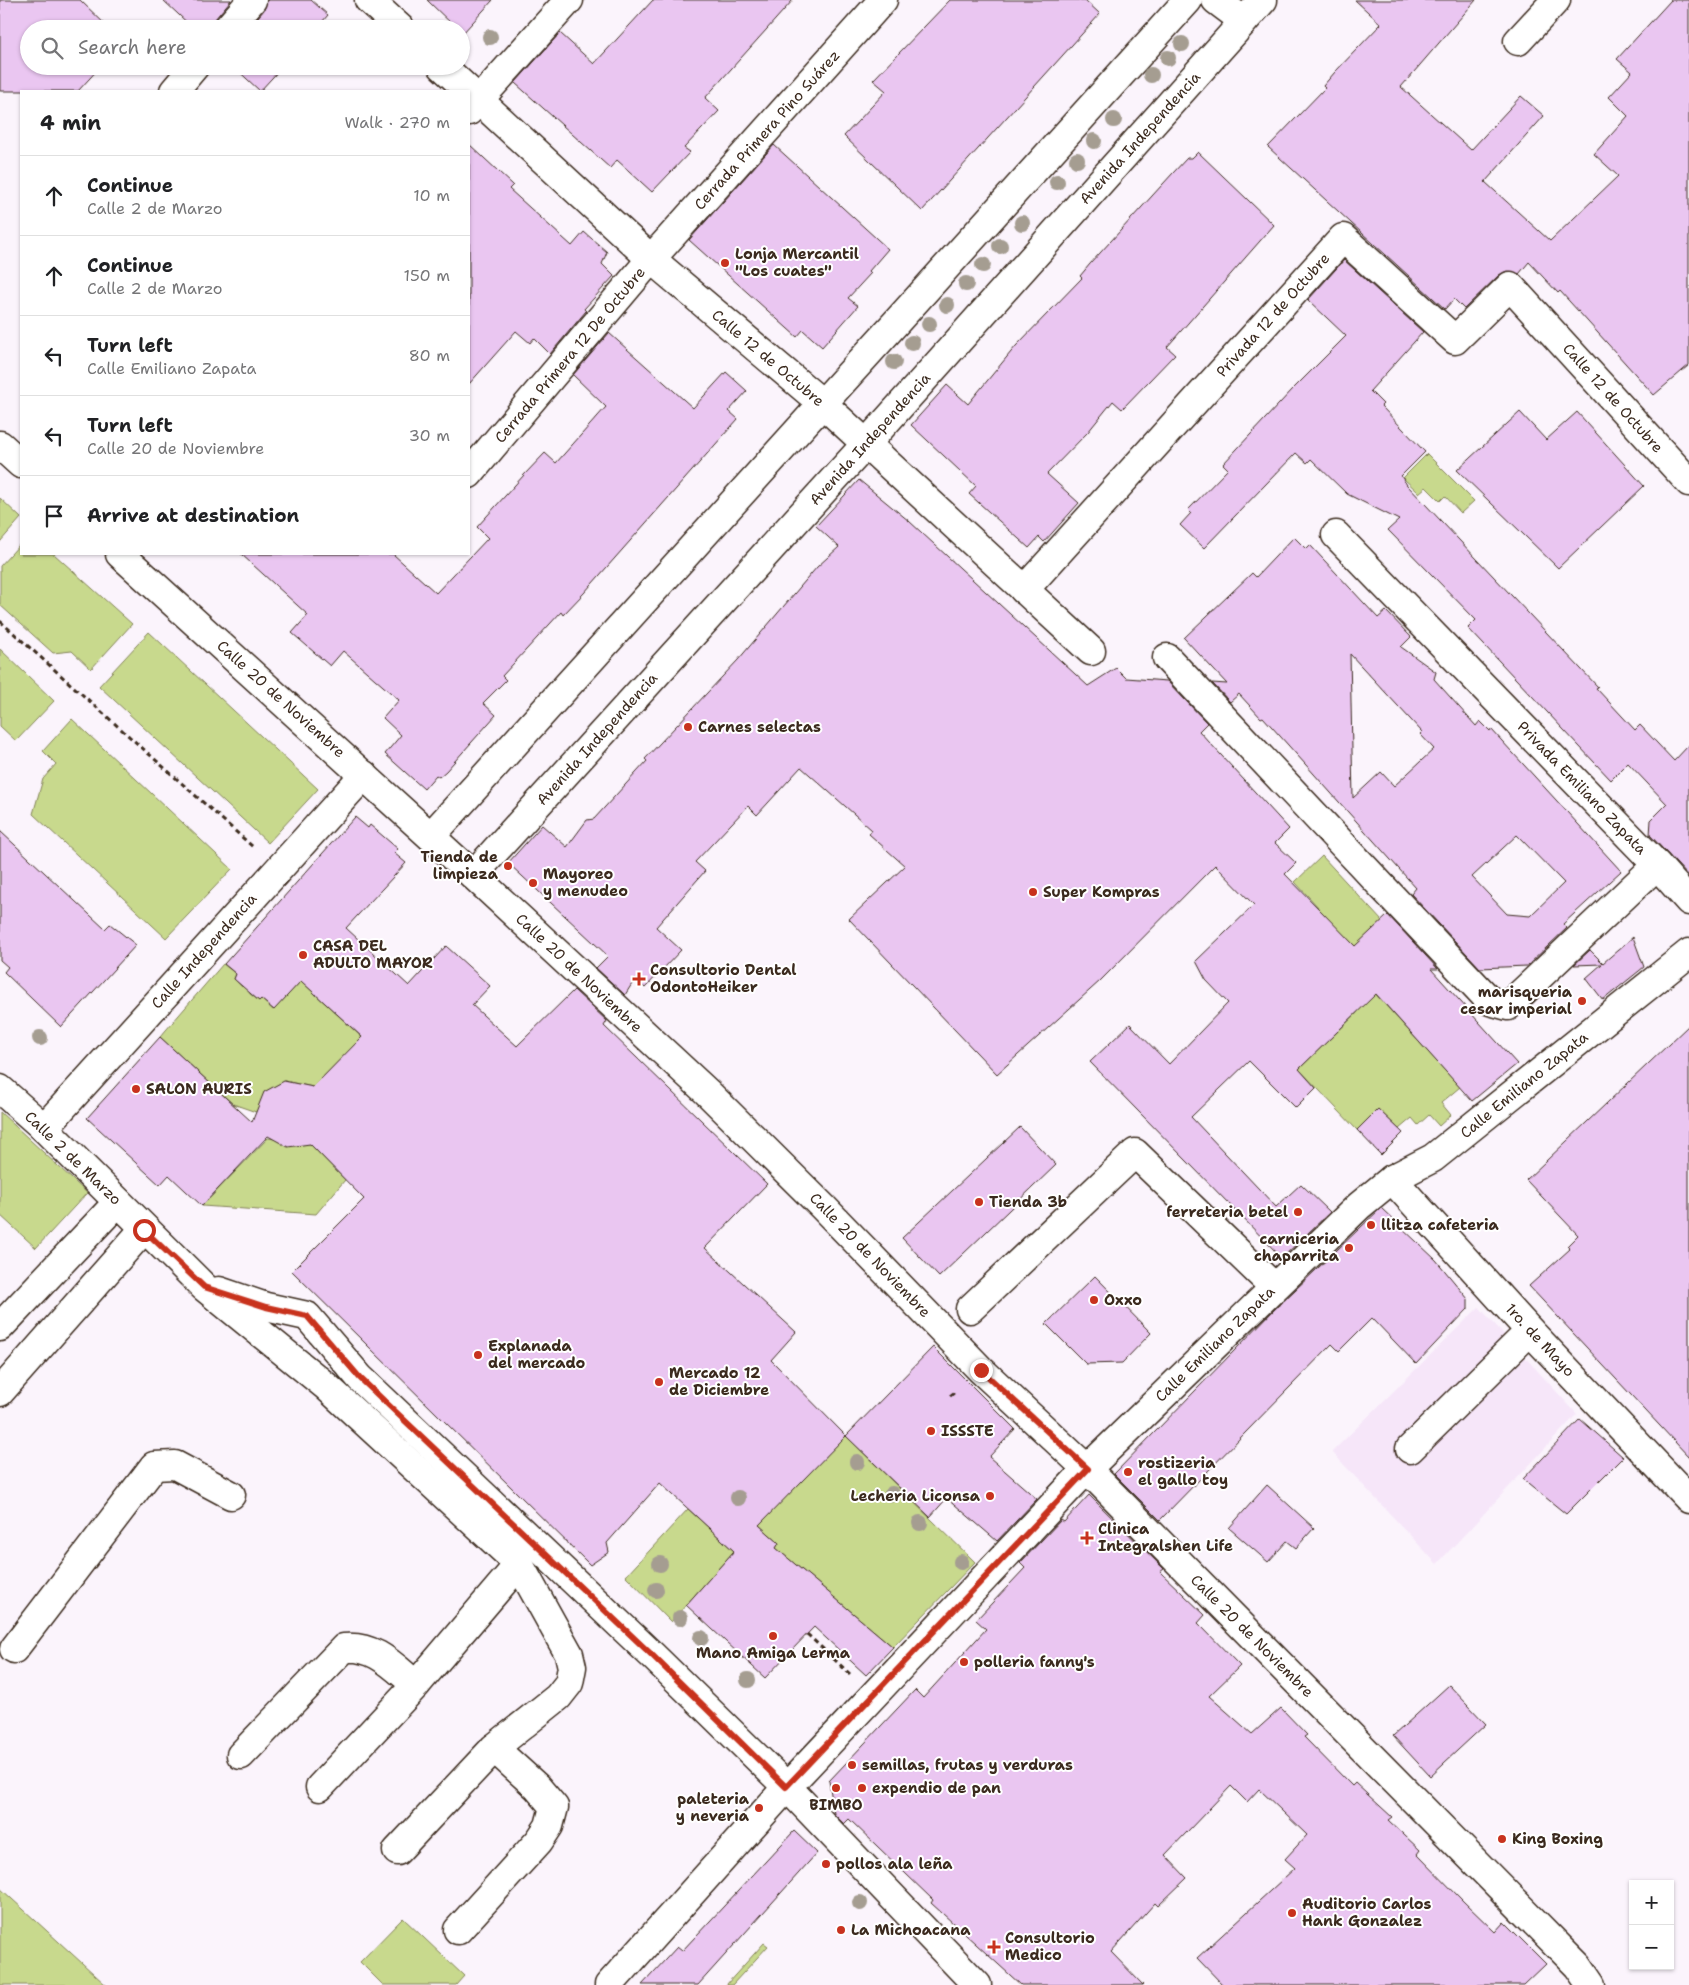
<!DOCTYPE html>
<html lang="en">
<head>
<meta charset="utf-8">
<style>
	:root { --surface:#fff; --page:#f6f6f6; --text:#202124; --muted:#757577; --line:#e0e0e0 }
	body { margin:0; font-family:"Shantell Sans",sans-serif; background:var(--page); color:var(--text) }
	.controls { position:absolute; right:15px; bottom:15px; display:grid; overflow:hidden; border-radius:0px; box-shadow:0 1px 4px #0004 }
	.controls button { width:45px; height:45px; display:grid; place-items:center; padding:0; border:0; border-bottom:1px solid var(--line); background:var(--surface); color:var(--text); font:25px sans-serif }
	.stop { position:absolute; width:15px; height:15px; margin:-11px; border:4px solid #c8321e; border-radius:50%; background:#fff }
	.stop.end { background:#c8321e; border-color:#fff; box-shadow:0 1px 5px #0008 }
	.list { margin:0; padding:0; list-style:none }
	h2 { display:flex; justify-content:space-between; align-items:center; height:65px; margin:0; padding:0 20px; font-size:21px }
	h2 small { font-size:16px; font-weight:400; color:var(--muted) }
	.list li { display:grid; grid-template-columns:32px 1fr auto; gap:15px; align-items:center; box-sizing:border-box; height:80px; padding:0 20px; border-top:1px solid var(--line) }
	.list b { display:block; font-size:19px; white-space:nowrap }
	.list p { margin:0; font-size:16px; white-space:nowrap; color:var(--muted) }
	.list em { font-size:16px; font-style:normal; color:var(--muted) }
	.icon { flex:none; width:28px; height:28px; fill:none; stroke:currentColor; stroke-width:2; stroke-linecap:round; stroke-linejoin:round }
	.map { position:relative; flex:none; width:1689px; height:1985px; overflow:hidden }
	.search { position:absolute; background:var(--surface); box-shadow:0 1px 4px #0004; left:20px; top:20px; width:450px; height:55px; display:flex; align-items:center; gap:12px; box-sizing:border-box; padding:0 18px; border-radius:28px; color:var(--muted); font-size:19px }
	.panel { position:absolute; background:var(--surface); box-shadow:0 1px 4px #0004; left:20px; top:90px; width:450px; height:465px; border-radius:0px }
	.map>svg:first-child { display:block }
</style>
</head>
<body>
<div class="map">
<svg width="1689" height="1985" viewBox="0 0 1689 1985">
	<rect width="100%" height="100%" fill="#fbf4fc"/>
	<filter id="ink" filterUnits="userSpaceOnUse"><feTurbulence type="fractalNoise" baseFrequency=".02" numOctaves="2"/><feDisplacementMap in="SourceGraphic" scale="10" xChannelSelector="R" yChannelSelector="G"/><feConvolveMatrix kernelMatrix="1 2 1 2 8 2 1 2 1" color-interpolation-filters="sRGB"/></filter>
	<g filter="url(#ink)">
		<path fill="#f6e6f9" d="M1479,1307L1577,1414L1437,1564L1332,1452Z"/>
		<g fill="#c8d98d" stroke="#828256">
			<path d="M1427,454L1474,501L1461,513L1445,496L1440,501L1426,487L1419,493L1403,478Z"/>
			<path d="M0,498L21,518L0,542Z"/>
			<path d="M21,543V554H54L132,624L91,669L72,651L53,653L0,605V566Z"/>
			<path d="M149,632L318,789L268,843L99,686Z"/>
			<path d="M0,649L54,701L16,741L0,726Z"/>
			<path d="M72,719L232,869L166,938L33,814L43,779L56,764L43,751Z"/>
			<path d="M1322,856L1382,921L1339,962L1286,938L1318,907L1295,882Z"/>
			<path d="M223,964L236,974L234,979L242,987L245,983L250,994L259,1001L261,999L273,1010L301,981L438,1108L343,1057L313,1087L284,1081L256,1112L233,1104L160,1037Z"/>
			<path d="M1358,975L1460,1087L1441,1103L1451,1115L1439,1126L1429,1115L1418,1125L1412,1118L1399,1129L1378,1109L1357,1130L1299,1069L1357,1013Z"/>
			<path d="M0,1112L87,1193L36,1248L0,1215Z"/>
			<path d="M268,1138L310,1144L345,1180L316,1214L202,1206Z"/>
			<path d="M846,1436L975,1562L893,1647L776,1548L779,1543L758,1524Z"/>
			<path d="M688,1509L734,1551L671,1622L626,1576Z"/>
			<path d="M0,1888L106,1985H0Z"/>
			<path d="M403,1918L464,1976L456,1985H383L360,1962Z"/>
			<path d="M764,1943L768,1946L732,1985H726Z"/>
		</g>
		<g fill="#eac6f1" stroke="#3b2a1e" fill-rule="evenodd">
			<path d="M0,0H80L110,29H29V66H101L78,91H0Z"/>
			<path d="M163,0H231L215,19L212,29H194Z"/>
			<path d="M267,0H311L328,15L316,29H248L264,10Z"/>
			<path d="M427,0H493L462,34L461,29H457Z"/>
			<path d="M653,0H793L705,98L719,111L684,148L690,152L652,192L617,160L610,168L515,83L560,33L594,64Z"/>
			<path d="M950,0H1085L1100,14L922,211L844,136L886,91L873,80Z"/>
			<path d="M1355,0H1476L1401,87L1471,150L1521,96L1544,116L1485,182L1550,241L1618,176L1594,154L1628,116L1609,97L1632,72L1617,59L1671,0H1689V365L1654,395L1560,291L1558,293L1529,262L1519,274L1507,271L1499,275L1464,309L1454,299L1445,309L1268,147L1325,88L1323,86L1335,72L1381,24Z"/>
			<path d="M233,66H283L260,91Z"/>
			<path d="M469,144L513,185L509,189L572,246L584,232L607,252L602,264L614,276L584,309L586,311L550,354L534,338L530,343L516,331L469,384Z"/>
			<path d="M774,145L888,249L869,271L871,273L848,298L858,306L822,347L803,330L797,337L689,240Z"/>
			<path d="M1198,152L1274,225L1167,347L1175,354L1122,409L1113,401L1088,432L1047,474L1079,503L1044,542L1039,537L1029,548L969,494L976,486L911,425L947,385L968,404L1016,346L1082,278L1080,276L1090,264L1173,173L1187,158H1192Z"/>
			<path d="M1344,260L1423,332L1370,391L1383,404L1381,406L1425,452L1401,476L1407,485L1598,687L1596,688L1635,730L1640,725L1674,761L1689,745V877L1650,835L1651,820L1667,804L1628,763L1611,780L1468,628L1476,620L1388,530L1399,520L1347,494L1311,459L1307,463L1296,453L1204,548L1180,525L1191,513L1188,510L1228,469L1223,464L1293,389L1346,336L1308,300Z"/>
			<path d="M609,333L693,408L726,372L747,391L729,411L738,419L584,593L563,615L561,612L502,676L506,680L483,703L496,715L446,771L439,777L436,775L424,789L385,754L401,735L383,718L399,700L343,651L330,666L292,633L308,615L241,554H393L436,593L488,538L477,527L524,475L545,453L556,463L606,407L573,375Z"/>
			<path d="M1520,412L1546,440L1577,412L1644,486L1558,568L1457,470Z"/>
			<path d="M859,480L909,521L1088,686L1116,668L1126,678L1167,681L1207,723L1199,731L1289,829L1275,843L1296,863L1285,874L1355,946L1388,915L1438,969H1431L1517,1064L1472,1101L1376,994L1299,1069L1316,1088L1296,1108L1249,1061L1191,1117L1276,1207L1301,1184L1330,1212L1282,1258L1090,1062L1130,1024L1169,1064L1228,1003L1206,980L1196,961L1254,905L1215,865L1100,981L997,1074L849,919L905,866L869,834L872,830L801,767L757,815L748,806L695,862L705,871L656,927L681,950L645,988L635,979L625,995L596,968L608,956L508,863L542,825L567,847L587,820L594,819L647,761L645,759L738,660L817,567L839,547L816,526Z"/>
			<path d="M1294,537L1306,549L1310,545L1378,618L1386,611L1411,637L1401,647L1436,672L1434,679L1476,726L1480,721L1490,731L1491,729L1621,871L1563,924L1567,928L1527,966L1480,968L1411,894L1416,888L1263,717L1261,718L1239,694L1230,702L1212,683L1227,684L1184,638L1252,573L1256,577ZM1350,654L1422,732L1420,734L1434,749L1394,786L1381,772L1353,798ZM1517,835L1564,883L1530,916L1507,914L1472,877Z"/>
			<path d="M355,817L368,828L370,825L398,849L394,853L406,863L346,928L409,986L446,946L490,986L472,1005L517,1046L574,990L607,1021L604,1026L767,1184L705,1248L796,1332L771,1360L846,1436L759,1525L779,1543L776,1548L893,1647L866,1675L814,1627L765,1678L686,1605L734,1551L660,1483L607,1543L609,1552L590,1565L292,1271L364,1199L310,1144L288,1147L268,1136L202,1206L169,1175L160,1185L87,1118L160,1037L252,1122L264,1092L284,1081L313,1087L362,1037L301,981L274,1010L261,999L259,1001L234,979L236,974L224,964Z"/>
			<path d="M0,831L105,929L110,924L136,945L61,1027L4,972L8,967L0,960Z"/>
			<path d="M1633,937L1644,967L1603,1000L1586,978L1602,964L1574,965L1590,950L1603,963Z"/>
			<path d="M1689,1025V1457L1529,1286L1570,1249L1567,1246L1578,1235L1526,1180Z"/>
			<path d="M1378,1109L1403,1133L1381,1155L1357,1130Z"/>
			<path d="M1020,1127L1056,1165L939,1277L902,1238Z"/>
			<path d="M1381,1208L1436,1260L1468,1299V1309L1416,1364L1372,1318L1339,1351L1332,1344L1160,1520L1114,1474L1274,1310Z"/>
			<path d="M1095,1276L1151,1333L1122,1363L1086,1364L1046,1324Z"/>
			<path d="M933,1347L1015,1429L989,1457L1037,1499L997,1541L947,1498L930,1517L846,1436Z"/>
			<path d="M1580,1419L1623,1457L1566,1514L1523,1479Z"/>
			<path d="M1267,1485L1314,1528L1296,1548L1287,1541L1268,1562L1229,1528Z"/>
			<path d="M1089,1495L1164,1569L1160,1572L1205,1615L1198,1623L1240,1666L1209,1696L1252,1734L1281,1708L1307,1735L1304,1737L1352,1786L1355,1783L1392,1817L1388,1820L1420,1850L1417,1854L1463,1901L1495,1932L1504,1922L1546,1964L1524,1985H1223L1197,1958L1295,1868L1285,1859L1307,1835L1259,1789L1247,1802L1231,1786L1165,1855L1187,1878L1158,1906L1155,1903L1111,1952L1143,1985H1021L931,1903L933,1900L849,1819L844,1824L834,1814L829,1781L915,1690L923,1698L986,1629L976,1620L1025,1568L1020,1563L1061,1520L1064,1522Z"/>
			<path d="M1449,1685L1486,1724L1430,1776L1393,1736Z"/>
			<path d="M794,1831L817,1853L698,1985H642L677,1947L682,1951Z"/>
		</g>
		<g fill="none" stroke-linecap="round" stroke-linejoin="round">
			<g stroke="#3b2a1e" stroke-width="31">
				<g id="minor">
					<path d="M369,0L401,29"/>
					<path d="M1216,0L1244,21"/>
					<path d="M227,29L252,0"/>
					<path d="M1518,41L1556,0"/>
					<path d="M442,66L651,259L823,404L1091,651"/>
					<path d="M174,91L195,66"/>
					<path d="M469,111L569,0"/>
					<path d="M0,445L21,464"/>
					<path d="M469,474L651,259L883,0"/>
					<path d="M1336,535L1657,865L1689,901"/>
					<path d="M120,554L473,875L707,1092L823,1207L981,1370L1087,1469L1578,1966L1591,1985"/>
					<path d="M1024,590L1343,238L1455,340L1510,286L1689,482"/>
					<path d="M1167,658L1490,1001L1508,1006L1657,865"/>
					<path d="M431,836L1188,0"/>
					<path d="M473,875L866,444L1263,0"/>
					<path d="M0,1089L44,1128L204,1287L327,1387L519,1564L569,1654L572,1667L569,1683L558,1697L494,1748L397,1851"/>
					<path d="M44,1128L364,775"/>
					<path d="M1392,1179L1530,1331L1689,1499"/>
					<path d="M219,1291L266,1307L307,1316L360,1378L653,1656L787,1787L977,1985"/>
					<path d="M970,1309L1135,1153L1274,1287"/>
					<path d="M0,1327L118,1202"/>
					<path d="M0,1392L144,1229"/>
					<path d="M1410,1449L1530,1331"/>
					<path d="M14,1649L154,1466L175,1465L231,1495"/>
					<path d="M241,1755L344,1648C375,1645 393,1666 416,1685"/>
					<path d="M320,1787L416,1685L519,1564"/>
					<path d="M458,1930L539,1841L549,1826L554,1807L537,1787L494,1748"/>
					<path d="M609,1985L787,1787L1087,1469L1359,1206L1392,1179L1433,1158L1689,953"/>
				</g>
			</g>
			<g stroke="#3b2a1e" stroke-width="3" stroke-dasharray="5 4" stroke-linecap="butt">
				<path d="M0,621L253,847"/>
				<path d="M950,1396L956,1391"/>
				<path d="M807,1634L850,1674"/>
			</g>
			<use href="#minor" stroke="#fff" stroke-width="28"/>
		</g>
		<g fill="#a59d91">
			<circle cx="490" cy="37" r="8"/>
			<circle cx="1182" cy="44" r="8"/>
			<circle cx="1168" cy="58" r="8"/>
			<circle cx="1151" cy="75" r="8"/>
			<circle cx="1114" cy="120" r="8"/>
			<circle cx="1094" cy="141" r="8"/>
			<circle cx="1077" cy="160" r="8"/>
			<circle cx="1057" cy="182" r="8"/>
			<circle cx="1022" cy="223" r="8"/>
			<circle cx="1000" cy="246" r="8"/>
			<circle cx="983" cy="265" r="8"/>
			<circle cx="966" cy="284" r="8"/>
			<circle cx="947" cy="305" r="8"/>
			<circle cx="929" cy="324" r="8"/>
			<circle cx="912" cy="343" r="8"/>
			<circle cx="894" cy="362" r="8"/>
			<circle cx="40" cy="1038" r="8"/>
			<circle cx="857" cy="1462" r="8"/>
			<circle cx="892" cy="1494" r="8"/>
			<circle cx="738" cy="1498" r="8"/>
			<circle cx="920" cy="1523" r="8"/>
			<circle cx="961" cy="1562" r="8"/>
			<circle cx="660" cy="1564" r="8"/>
			<circle cx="656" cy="1590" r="8"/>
			<circle cx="680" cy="1618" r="8"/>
			<circle cx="701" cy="1638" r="8"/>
			<circle cx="748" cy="1680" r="8"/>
			<circle cx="860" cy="1903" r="8"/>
		</g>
	</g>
	<g fill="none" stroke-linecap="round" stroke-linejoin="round" filter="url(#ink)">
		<path stroke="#c8321e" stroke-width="6" d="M144,1230L204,1287L266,1307L307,1316L360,1378L653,1656L786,1787L1088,1469L981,1370"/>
	</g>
	<g fill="#c8321e" stroke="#fff" stroke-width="2">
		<circle cx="725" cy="263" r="5"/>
		<circle cx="688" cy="727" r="5"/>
		<circle cx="508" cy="866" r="5"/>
		<circle cx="533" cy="883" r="5"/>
		<circle cx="1033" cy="892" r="5"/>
		<circle cx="303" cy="955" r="5"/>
		<path d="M636.5 971.5h5v5h5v5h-5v5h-5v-5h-5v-5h5z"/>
		<circle cx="1582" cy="1001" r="5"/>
		<circle cx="136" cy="1089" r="5"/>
		<circle cx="979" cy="1202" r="5"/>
		<circle cx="1298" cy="1212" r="5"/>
		<circle cx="1371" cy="1225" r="5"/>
		<circle cx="1349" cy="1248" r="5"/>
		<circle cx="1094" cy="1300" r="5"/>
		<circle cx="478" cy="1355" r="5"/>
		<circle cx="659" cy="1382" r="5"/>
		<circle cx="931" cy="1431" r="5"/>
		<circle cx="1128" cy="1472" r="5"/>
		<circle cx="990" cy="1496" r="5"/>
		<path d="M1084.5 1530.5h5v5h5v5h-5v5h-5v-5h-5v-5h5z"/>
		<circle cx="773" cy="1636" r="5"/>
		<circle cx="964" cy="1662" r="5"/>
		<circle cx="852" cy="1765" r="5"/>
		<circle cx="836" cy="1788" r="5"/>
		<circle cx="862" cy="1788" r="5"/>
		<circle cx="759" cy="1808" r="5"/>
		<circle cx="1502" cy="1839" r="5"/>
		<circle cx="826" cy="1864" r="5"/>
		<circle cx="1292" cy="1913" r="5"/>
		<circle cx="841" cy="1930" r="5"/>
		<path d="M991.5 1939.5h5v5h5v5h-5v5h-5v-5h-5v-5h5z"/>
	</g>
	<g text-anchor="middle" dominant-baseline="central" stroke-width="4" stroke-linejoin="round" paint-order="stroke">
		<g font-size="15" fill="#3b2a1e" stroke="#fff">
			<text transform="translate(767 130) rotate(-48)">Cerrada Primera Pino Suárez</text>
			<text transform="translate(1140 138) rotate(-48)">Avenida Independencia</text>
			<text transform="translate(1273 315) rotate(-48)">Privada 12 de Octubre</text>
			<text transform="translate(570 355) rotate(-50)">Cerrada Primera 12 De Octubre</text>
			<text transform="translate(768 358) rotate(40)">Calle 12 de Octubre</text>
			<text transform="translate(1613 398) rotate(48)">Calle 12 de Octubre</text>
			<text transform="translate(870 439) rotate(-48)">Avenida Independencia</text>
			<text transform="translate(281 699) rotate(42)">Calle 20 de Noviembre</text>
			<text transform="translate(597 739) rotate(-48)">Avenida Independencia</text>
			<text transform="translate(1582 788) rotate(46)">Privada Emiliano Zapata</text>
			<text transform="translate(204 951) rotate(-48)">Calle Independencia</text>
			<text transform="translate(579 973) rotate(43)">Calle 20 de Noviembre</text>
			<text transform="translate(1524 1085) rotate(-39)">Calle Emiliano Zapata</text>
			<text transform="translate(73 1158) rotate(44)">Calle 2 de Marzo</text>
			<text transform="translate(870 1255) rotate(46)">Calle 20 de Noviembre</text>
			<text transform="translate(1540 1340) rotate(47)">1ro. de Mayo</text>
			<text transform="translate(1215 1344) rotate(-44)">Calle Emiliano Zapata</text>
			<text transform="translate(1252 1636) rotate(45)">Calle 20 de Noviembre</text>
		</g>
		<g font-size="15" font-weight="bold" fill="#3b2a1e" stroke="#fff" text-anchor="start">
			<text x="735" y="254">Lonja Mercantil<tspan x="735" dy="17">"Los cuates"</tspan></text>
			<text x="698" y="727">Carnes selectas</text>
			<text x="498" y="857" text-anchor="end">Tienda de<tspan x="498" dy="17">limpieza</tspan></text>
			<text x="543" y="874">Mayoreo<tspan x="543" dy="17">y menudeo</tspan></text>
			<text x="1043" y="892">Super Kompras</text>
			<text x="313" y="946">CASA DEL<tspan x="313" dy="17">ADULTO MAYOR</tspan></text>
			<text x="650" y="970">Consultorio Dental<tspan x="650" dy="17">OdontoHeiker</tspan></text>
			<text x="1572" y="992" text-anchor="end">marisqueria<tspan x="1572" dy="17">cesar imperial</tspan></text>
			<text x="146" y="1089">SALON AURIS</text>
			<text x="989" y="1202">Tienda 3b</text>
			<text x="1288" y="1212" text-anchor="end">ferreteria betel</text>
			<text x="1381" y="1225">llitza cafeteria</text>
			<text x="1339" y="1239" text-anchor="end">carniceria<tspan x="1339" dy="17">chaparrita</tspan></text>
			<text x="1104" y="1300">Oxxo</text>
			<text x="488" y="1346">Explanada<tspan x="488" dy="17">del mercado</tspan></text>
			<text x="669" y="1373">Mercado 12<tspan x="669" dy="17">de Diciembre</tspan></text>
			<text x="941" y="1431">ISSSTE</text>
			<text x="1138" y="1463">rostizeria<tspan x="1138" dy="17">el gallo toy</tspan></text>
			<text x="980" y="1496" text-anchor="end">Lecheria Liconsa</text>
			<text x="1098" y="1529">Clinica<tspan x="1098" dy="17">Integralshen Life</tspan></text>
			<text x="773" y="1653" text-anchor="middle">Mano Amiga Lerma</text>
			<text x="974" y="1662">polleria fanny's</text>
			<text x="862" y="1765">semillas, frutas y verduras</text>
			<text x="872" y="1788">expendio de pan</text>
			<text x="749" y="1799" text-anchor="end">paleteria<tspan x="749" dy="17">y neveria</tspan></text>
			<text x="836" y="1805" text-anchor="middle">BIMBO</text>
			<text x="1512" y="1839">King Boxing</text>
			<text x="836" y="1864">pollos ala leña</text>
			<text x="1302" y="1904">Auditorio Carlos<tspan x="1302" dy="17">Hank Gonzalez</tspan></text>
			<text x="851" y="1930">La Michoacana</text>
			<text x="1005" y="1938">Consultorio<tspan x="1005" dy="17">Medico</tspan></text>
		</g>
	</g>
</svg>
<div class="controls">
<button>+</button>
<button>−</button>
</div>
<div class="stop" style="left:144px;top:1230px"></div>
<div class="stop end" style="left:981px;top:1370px"></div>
<div class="search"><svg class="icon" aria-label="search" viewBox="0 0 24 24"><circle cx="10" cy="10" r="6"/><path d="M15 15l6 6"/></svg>Search here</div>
<section class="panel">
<h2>4 min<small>Walk · 270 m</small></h2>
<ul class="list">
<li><svg class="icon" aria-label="ahead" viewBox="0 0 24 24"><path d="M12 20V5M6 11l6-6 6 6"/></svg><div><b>Continue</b><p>Calle 2 de Marzo</p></div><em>10 m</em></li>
<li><svg class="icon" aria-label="ahead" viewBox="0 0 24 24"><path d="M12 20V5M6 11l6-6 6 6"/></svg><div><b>Continue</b><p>Calle 2 de Marzo</p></div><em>150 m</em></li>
<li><svg class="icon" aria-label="left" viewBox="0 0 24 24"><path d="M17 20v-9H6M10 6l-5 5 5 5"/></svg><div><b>Turn left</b><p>Calle Emiliano Zapata</p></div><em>80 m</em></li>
<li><svg class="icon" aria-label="left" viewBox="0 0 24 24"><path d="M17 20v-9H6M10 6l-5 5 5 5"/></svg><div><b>Turn left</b><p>Calle 20 de Noviembre</p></div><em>30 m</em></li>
<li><svg class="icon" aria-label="arrive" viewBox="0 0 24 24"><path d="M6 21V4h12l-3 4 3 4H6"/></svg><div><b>Arrive at destination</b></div></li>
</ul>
</section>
</div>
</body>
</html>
